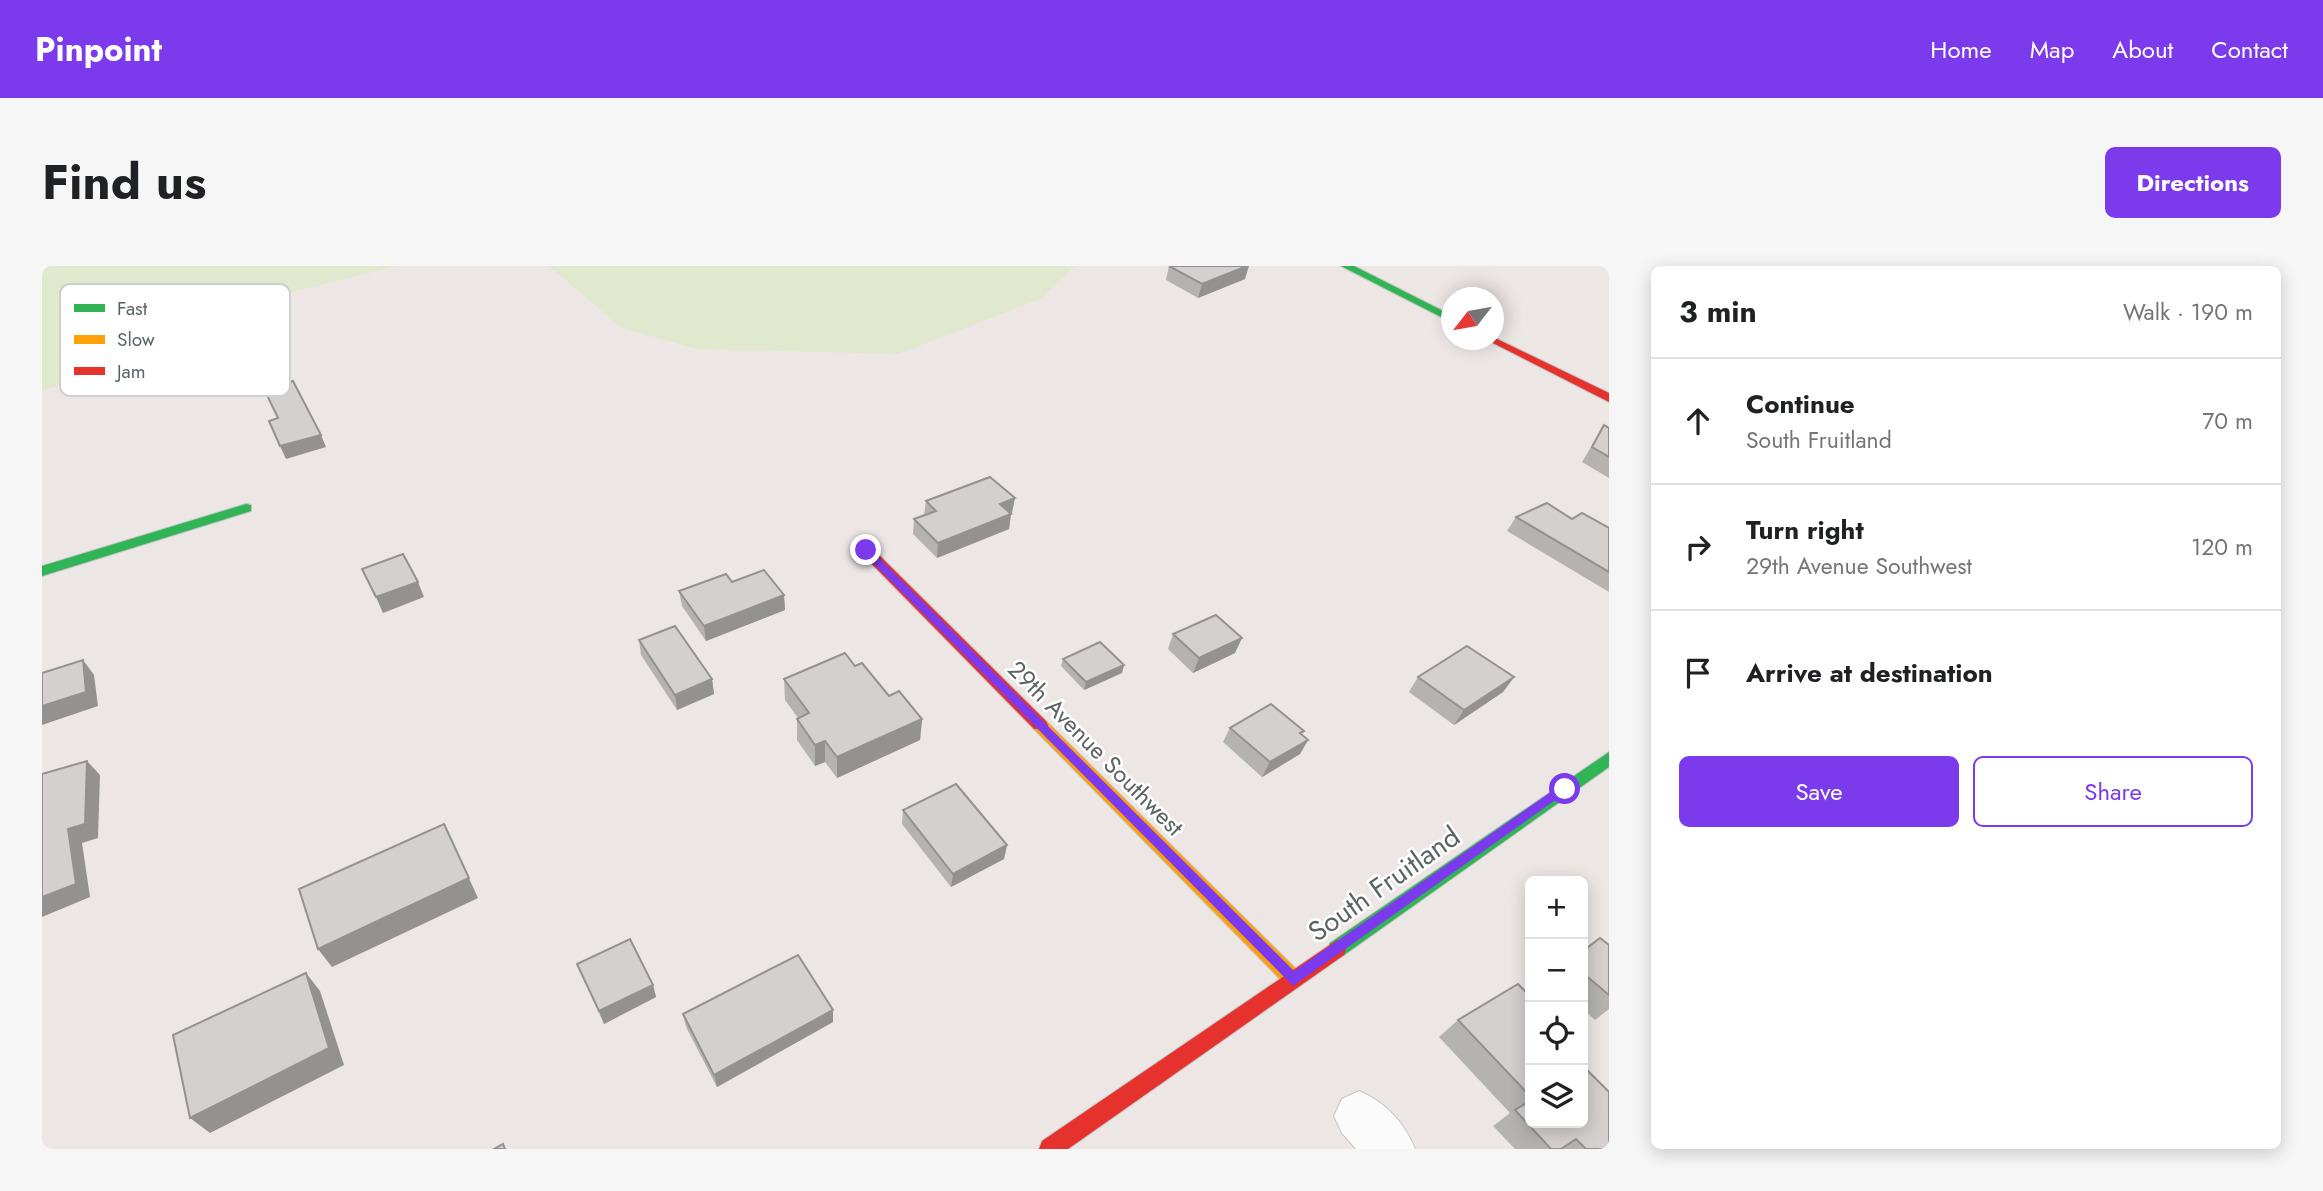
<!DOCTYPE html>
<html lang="en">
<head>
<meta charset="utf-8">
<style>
	:root { --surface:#fff; --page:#f6f6f6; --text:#202124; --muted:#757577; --line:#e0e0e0; --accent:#7c3aed }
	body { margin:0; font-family:Jost,sans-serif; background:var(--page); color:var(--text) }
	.controls { position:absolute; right:21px; bottom:21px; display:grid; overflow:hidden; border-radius:10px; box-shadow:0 4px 18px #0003 }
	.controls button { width:63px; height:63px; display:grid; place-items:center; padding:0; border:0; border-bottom:2px solid var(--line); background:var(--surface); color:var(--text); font:35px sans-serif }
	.compass { position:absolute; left:1399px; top:21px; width:63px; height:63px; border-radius:50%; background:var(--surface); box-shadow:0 4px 18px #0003; rotate:239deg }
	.stop { position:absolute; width:21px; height:21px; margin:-16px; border:5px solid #7c3aed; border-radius:50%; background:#fff }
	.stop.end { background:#7c3aed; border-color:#fff; box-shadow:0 2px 7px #0008 }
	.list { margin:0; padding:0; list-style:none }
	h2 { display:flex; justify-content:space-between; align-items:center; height:91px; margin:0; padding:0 28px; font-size:30px }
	h2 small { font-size:23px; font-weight:400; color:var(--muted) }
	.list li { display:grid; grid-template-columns:46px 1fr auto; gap:21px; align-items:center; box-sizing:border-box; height:126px; padding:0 28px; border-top:2px solid var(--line) }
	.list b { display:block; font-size:26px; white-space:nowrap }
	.list p { margin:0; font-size:23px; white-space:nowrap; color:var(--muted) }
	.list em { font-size:23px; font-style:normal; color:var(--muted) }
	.actions { display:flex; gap:14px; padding:21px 28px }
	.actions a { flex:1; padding:16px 0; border:2px solid var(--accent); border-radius:10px; text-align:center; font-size:24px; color:var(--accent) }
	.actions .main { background:var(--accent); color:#fff }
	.icon { flex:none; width:38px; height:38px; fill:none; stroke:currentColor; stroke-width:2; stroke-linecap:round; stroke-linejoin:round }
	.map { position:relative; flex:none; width:1567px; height:883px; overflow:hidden; border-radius:10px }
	header { display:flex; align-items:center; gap:42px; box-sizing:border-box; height:98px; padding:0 35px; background:var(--accent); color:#fff }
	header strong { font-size:33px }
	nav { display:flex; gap:38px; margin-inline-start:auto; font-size:24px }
	.intro { display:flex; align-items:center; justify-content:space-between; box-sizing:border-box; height:168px; padding:0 42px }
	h1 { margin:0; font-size:49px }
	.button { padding:18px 32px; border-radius:10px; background:var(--accent); color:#fff; font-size:24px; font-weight:700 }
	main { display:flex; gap:42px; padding:0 42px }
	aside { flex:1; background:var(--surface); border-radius:10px; box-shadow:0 4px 18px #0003 }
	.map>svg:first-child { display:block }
</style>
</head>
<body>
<header>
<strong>Pinpoint</strong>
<nav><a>Home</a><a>Map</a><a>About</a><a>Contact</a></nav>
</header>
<div class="intro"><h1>Find us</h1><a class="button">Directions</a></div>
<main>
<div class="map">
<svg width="1567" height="883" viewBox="0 0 1567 883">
	<rect width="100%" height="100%" fill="#ece6e5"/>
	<g fill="#e0e8ce">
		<path d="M0,0H355L205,37L153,84L0,124Z"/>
		<path d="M507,0H1033L998,33L856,88L656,83L580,62Z"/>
	</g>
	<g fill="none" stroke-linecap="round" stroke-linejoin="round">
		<g stroke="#c6c5c4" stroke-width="2">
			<path id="street" d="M1317,825C1343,836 1363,857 1373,883H1314L1300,867L1292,850L1300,833Z"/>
		</g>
		<g stroke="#c6c6c6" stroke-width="2">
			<g id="fast">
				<path d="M1299,0H1312L1409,49V56Z"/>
				<path d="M204,238L209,239V245L0,310V300Z"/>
				<path d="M1567,486V501L1302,689L1295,692L1288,689L1286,683L1288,677Z"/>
			</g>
		</g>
		<g stroke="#c6c6c6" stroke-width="2">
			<path id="slow" d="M998,453L1004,455L1258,707L1261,713L1258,719L1251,722L1244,719L992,463L990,459L992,455Z"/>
		</g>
		<g stroke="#c6c6c6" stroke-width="2">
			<g id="jam">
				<path d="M1451,71L1567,127V136L1445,74H1451Z"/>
				<path d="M824,280L829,281L1004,455L1006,459L1004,463H992L819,287L817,284Z"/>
				<path d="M1295,674L1302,677L1304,683L1302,689L1026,883H997L1000,875Z"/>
			</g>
		</g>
		<use href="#street" fill="#fcfbfb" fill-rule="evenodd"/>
		<use href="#fast" fill="#30b455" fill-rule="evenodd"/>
		<use href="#slow" fill="#ff9f0a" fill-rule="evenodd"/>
		<use href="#jam" fill="#e5322d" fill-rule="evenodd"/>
	</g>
	<g fill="#b5b3b2">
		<path d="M1127,0L1203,13L1156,32L1124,14Z"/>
		<path d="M1562,159L1567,162V212L1540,196Z"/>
		<path d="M884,235L970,247L969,248L967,263L895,292L871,268L872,253L882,249Z"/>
		<path d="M1474,251L1530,253L1567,262V326L1465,265Z"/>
		<path d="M690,316L742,329L743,344L664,375L640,340L637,325Z"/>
		<path d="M1131,368L1193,387L1151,407L1126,383Z"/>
		<path d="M597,374L670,413L672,428L635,444L599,389Z"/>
		<path d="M1021,393L1082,399L1080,407L1042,424L1019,400Z"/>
		<path d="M813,400L847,430L880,453L878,474L795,512L783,496L773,500L755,474V453L756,452L743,434L742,413Z"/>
		<path d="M1376,411H1472L1461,426L1412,459L1367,426Z"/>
		<path d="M1188,462L1266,474L1258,488L1220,511L1181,476Z"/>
		<path d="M861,544L965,579L962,593L909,621L860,558Z"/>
		<path d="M1567,679V743L1553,754L1541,743V685Z"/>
		<path d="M535,698L611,719L614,731L562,758Z"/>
		<path d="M1488,730V857L1567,883H1473L1451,860L1468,847L1397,771L1416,754Z"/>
		<path d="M641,748L791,756L675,821L644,761Z"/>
	</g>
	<g fill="#949291">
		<path d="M1205,0H1207L1203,13L1156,32L1160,18Z"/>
		<path d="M279,169L284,181L244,193L238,180Z"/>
		<path d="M973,232L970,247L956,253L958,238Z"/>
		<path d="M969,248L967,263L895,292L896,277Z"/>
		<path d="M376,316L382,331L341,347L334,331Z"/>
		<path d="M742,329L743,344L664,375L662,360Z"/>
		<path d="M1200,372L1193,387L1151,407L1157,392Z"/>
		<path d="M41,394L52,409L56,440L0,459V440Z"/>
		<path d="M1082,399L1080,407L1042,424L1044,416Z"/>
		<path d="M1472,411L1461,426L1412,459L1422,444Z"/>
		<path d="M670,413L672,428L635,444L633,429Z"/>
		<path d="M880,453L878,474L795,512V491Z"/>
		<path d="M1266,474L1258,488L1220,511L1228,496Z"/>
		<path d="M783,475V496L773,500V479Z"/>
		<path d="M45,495L58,509L56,572L40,577L48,631L0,651V631L26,563Z"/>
		<path d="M402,558L436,632L290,701L276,683Z"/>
		<path d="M965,579L962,593L909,621L911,608Z"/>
		<path d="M264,707L278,725L302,799L168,867L148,852Z"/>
		<path d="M611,719L614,731L562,758L557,745Z"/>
		<path d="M791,744V756L675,821L672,809Z"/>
	</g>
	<g fill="#d3d0cf" stroke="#949291" stroke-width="2">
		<path d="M1127,0H1205L1160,18Z"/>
		<path d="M251,115L279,169L238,180L227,155L236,152L222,123Z"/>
		<path d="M1562,159L1567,162V191L1550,181Z"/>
		<path d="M948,211L973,232L958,238L969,248L896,277L872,253L894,245L884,235Z"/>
		<path d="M1505,237L1530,253L1540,247L1567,262V306L1474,251Z"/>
		<path d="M361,288L376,316L334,331L320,303Z"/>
		<path d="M722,304L742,329L662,360L637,325L684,308L690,316Z"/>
		<path d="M1174,349L1200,372L1157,392L1131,368Z"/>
		<path d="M633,360L670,413L633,429L597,374Z"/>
		<path d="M1058,376L1082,399L1044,416L1021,393Z"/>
		<path d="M1425,380L1472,411L1422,444L1376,411Z"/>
		<path d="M803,387L813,400L820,397L847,430L857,425L880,453L795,491L783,475L773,479L755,453L767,447L742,413Z"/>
		<path d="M41,394L44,426L0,440V407Z"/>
		<path d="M1229,438L1262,465L1258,467L1266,474L1228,496L1188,462Z"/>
		<path d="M45,495L43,558L26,563L34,618L0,631V508Z"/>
		<path d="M914,518L965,579L911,608L861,544Z"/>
		<path d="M402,558L427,612L276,683L257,623Z"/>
		<path d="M1558,672L1567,679V729L1541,707V685Z"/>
		<path d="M588,673L611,719L557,745L535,698Z"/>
		<path d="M756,689L791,744L672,809L641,748Z"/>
		<path d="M264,707L287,782L148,852L131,769Z"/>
		<path d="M1476,718L1488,730V830L1416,754Z"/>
		<path d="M1541,800L1567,826V883H1544L1534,873L1519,883H1509L1473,844L1488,835V857H1541Z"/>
		<path d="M461,878L463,883H452Z"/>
	</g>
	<path fill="#7c3aed" d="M820,282H827L1252,705L1519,519H1527L1529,523L1251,720L820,286Z"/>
	<g text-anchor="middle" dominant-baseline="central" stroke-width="5" stroke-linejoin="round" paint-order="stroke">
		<g font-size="24" fill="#5a6464" stroke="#fff">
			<text transform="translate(1054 482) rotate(45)">29th Avenue Southwest</text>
		</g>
		<g font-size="28" fill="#5a6464" stroke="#fff">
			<text transform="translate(1342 618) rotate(-35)">South Fruitland</text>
		</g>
	</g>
	<rect x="18" y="18" width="230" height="112" rx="10" fill="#fff" stroke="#ced0d0" stroke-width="2"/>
	<rect x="32" y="38" width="31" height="8" fill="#30b455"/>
	<rect x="32" y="69" width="31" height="9" fill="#ff9f0a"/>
	<rect x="32" y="101" width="31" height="8" fill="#e5322d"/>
	<g font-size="19" fill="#5a6464">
		<text x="75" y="49">Fast</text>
		<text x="75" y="80">Slow</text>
		<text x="75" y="112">Jam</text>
	</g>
</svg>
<div class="controls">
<button>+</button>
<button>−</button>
<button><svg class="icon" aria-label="locate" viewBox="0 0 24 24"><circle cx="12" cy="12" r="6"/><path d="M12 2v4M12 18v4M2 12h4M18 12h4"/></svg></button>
<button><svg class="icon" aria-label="layers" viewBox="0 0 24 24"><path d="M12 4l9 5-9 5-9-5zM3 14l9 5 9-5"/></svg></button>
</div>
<svg class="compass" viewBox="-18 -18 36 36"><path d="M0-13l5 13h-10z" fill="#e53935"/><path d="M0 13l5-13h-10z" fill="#757577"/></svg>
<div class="stop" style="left:1523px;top:523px"></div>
<div class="stop end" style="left:824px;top:284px"></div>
</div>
<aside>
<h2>3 min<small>Walk · 190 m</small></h2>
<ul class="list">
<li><svg class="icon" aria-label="ahead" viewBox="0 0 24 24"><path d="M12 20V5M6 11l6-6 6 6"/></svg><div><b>Continue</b><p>South Fruitland</p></div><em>70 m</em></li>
<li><svg class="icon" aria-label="right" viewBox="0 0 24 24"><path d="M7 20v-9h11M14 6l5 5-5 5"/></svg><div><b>Turn right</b><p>29th Avenue Southwest</p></div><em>120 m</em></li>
<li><svg class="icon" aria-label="arrive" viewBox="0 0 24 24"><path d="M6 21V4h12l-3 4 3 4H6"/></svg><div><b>Arrive at destination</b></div></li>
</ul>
<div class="actions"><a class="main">Save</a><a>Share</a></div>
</aside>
</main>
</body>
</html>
